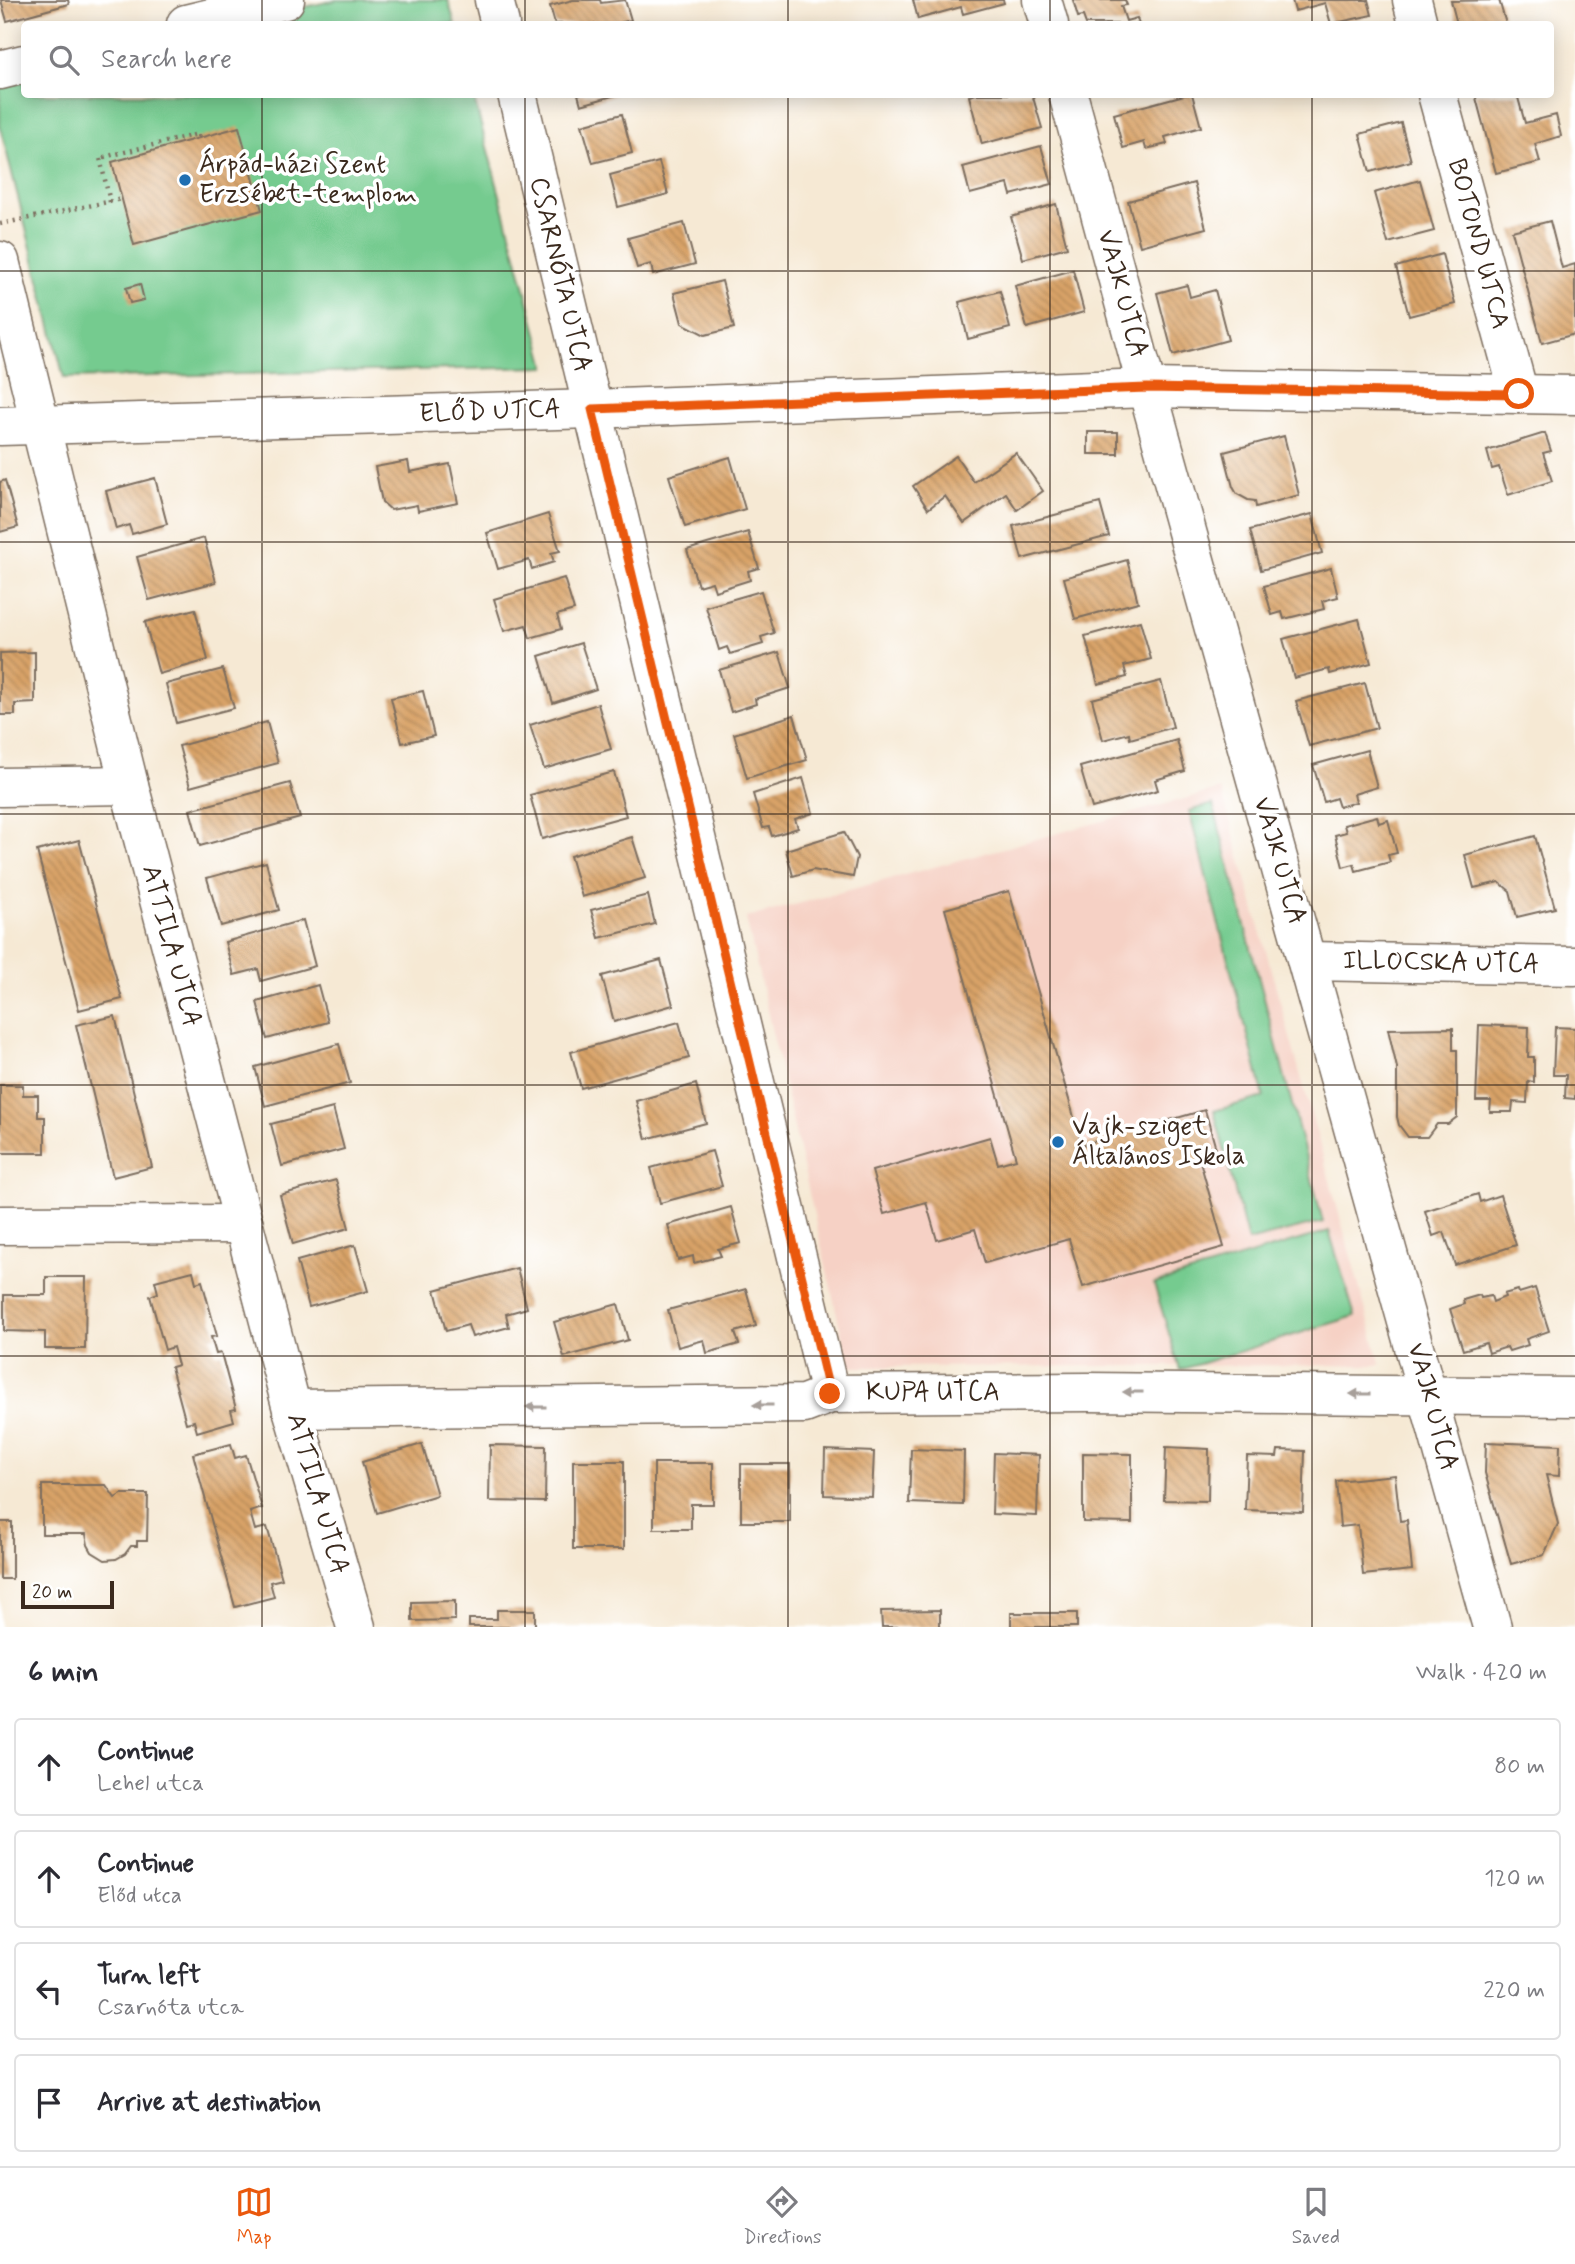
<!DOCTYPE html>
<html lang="en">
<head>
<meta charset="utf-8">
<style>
	:root { --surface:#fff; --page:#f2f2f3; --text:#2b2b33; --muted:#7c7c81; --line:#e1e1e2; --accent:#ea580c }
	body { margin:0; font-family:Mynerve,sans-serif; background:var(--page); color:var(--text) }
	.scale { position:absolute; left:21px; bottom:18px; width:93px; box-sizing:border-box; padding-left:7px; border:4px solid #3b2a1e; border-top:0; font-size:19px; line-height:24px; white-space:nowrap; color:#3b2a1e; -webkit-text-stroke:5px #fff; paint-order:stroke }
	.stop { position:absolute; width:21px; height:21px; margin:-16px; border:5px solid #ea580c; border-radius:50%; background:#fff }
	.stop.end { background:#ea580c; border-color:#fff; box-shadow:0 2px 7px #0008 }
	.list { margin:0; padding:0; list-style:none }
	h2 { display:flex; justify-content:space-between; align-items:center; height:91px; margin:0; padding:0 28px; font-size:30px }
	h2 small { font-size:23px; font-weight:400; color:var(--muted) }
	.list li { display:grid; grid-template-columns:46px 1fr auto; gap:21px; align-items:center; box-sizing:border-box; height:98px; margin:0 14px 14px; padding:0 14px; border:2px solid var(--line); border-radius:7px }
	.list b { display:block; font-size:26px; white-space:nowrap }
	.list p { margin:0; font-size:23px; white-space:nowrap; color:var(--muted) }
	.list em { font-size:23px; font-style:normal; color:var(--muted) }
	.icon { flex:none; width:38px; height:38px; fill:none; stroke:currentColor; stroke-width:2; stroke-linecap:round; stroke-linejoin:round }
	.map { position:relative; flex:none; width:1575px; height:1627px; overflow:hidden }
	.search { position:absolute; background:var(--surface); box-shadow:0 4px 18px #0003; left:21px; right:21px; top:21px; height:77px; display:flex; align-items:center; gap:18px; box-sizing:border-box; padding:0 24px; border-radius:7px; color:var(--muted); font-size:26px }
	.sheet { height:539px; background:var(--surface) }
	nav { display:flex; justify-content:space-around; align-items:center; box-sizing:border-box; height:98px; border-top:2px solid var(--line); background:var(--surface); font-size:19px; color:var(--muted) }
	nav a { display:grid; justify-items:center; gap:4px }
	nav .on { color:var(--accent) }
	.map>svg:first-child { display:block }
</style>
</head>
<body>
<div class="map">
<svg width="1575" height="1627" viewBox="0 0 1575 1627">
	<defs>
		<pattern id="building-back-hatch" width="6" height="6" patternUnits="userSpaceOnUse" patternTransform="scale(1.75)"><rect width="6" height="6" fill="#d9a368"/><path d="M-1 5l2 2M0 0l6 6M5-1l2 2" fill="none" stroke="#b18555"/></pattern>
	</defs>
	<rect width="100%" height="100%" fill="#fff"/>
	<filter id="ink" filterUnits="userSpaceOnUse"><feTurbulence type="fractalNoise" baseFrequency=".0143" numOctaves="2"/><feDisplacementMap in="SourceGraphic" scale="14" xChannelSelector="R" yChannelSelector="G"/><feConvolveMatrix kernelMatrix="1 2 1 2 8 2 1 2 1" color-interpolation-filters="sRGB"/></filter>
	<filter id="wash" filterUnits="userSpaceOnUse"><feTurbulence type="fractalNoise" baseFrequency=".00686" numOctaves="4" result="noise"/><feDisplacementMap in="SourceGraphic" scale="28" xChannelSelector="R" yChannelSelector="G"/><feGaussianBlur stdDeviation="1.57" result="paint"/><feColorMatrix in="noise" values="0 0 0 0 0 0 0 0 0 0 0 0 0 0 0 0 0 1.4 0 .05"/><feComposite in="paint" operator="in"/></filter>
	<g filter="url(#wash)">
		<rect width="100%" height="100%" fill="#f6e9d4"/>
		<path fill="#f6d1c5" d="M1221,789L1381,1365L849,1367L746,918Z"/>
		<g fill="#75cb8f" stroke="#587a56" stroke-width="2">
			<path d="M336,0H448L455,24H229Z"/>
			<path d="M24,71V94L473,95L546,367L64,378L0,126V77Z"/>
			<path d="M1213,804L1323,1222L1248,1241L1214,1111L1264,1097L1189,811Z"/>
			<path d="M1329,1231L1355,1316L1180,1370L1154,1284Z"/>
		</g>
		<g id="blocks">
			<g fill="url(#building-back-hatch)">
				<path d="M1,0H68L69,4L7,21Z"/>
				<path d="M573,0H600L601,3L625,0L631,20L616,24H555L550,6Z"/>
				<path d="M913,0H1003L1004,3L963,14L961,7L918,19Z"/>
				<path d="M1073,0H1125L1127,5L1121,6L1126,21L1137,18L1139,24H1086L1083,16L1078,17Z"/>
				<path d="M1292,0H1368L1372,15L1331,24L1325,3L1295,11Z"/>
				<path d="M1499,0L1506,24H1457L1451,1Z"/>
				<path d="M578,94H615L616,95L581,105Z"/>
				<path d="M976,94H1032L1042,128L982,144L969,96Z"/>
				<path d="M1188,94H1192L1201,127L1165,137L1167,144L1146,149L1144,142L1123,148L1114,114Z"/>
				<path d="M1475,94H1517L1525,123L1556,115L1561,136L1535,144L1540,162L1496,173Z"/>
				<path d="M622,114L632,153L593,163L582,125Z"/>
				<path d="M1401,123L1411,161L1370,172L1360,134Z"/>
				<path d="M239,127L262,210L134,245L112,162Z"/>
				<path d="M1041,146L1052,184L1011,195L1008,184L970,194L963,167Z"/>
				<path d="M659,162L668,194L618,207L610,175Z"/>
				<path d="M1420,180L1434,231L1388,243L1374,193Z"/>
				<path d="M1194,183L1206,228L1140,246L1128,201Z"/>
				<path d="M1056,204L1067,247L1023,259L1011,217Z"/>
				<path d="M1550,221L1562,268L1575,264V334L1542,343L1512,231Z"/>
				<path d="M684,223L695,264L653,275L651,264L637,268L628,238Z"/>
				<path d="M1442,254L1455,304L1409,316L1396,267Z"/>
				<path d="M1073,270L1084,312L1027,328L1015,286Z"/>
				<path d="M722,281L734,328L705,335L682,323L674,293Z"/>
				<path d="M140,284L144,300L130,303L126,288Z"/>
				<path d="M1187,285L1190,297L1215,290L1228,340L1173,355L1157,293Z"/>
				<path d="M1000,291L1010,328L968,339L959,302Z"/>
				<rect x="1088" y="432" width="30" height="22"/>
				<path d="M1545,433L1551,451L1543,453L1552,481L1508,495L1499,467L1492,469L1487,451Z"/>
				<path d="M1284,436L1299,495L1256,507L1255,501L1248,500L1237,494L1233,487L1224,452Z"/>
				<path d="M1016,453L1043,491L1017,510L1006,493L964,523L945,496L928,509L913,486L956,456L974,482Z"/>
				<path d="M730,457L745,509L685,527L669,476Z"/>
				<path d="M408,461L410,472L450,464L458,503L418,511L417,505L391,510L382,502L375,467Z"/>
				<path d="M155,478L167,524L132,534L129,525L116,529L106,491Z"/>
				<path d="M5,480L18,527L0,532V482Z"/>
				<path d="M1100,503L1109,536L1022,559L1013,526Z"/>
				<path d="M548,514L560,551L551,553L554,562L532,569L529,560L498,569L487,533Z"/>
				<path d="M1312,514L1322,553L1261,570L1250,530Z"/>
				<path d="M748,532L759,568L748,571L750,580L715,591L712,582L698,586L687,550Z"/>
				<path d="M204,538L216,582L149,600L137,557Z"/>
				<path d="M1127,560L1138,602L1075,619L1064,578Z"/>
				<path d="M1331,568L1338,597L1322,601L1324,609L1284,619L1282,612L1272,615L1264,586Z"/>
				<path d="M564,578L574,610L557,615L561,629L530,638L526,625L504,631L494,599Z"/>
				<path d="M761,591L774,633L761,637L763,644L730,654L727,647L719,650L706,607Z"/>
				<path d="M195,609L208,660L159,674L145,622Z"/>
				<path d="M1359,619L1371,663L1330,674L1329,669L1294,678L1283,639Z"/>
				<path d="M1140,621L1151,659L1124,666L1127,677L1098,684L1085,636Z"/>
				<path d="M581,643L596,689L553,703L539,656Z"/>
				<path d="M35,652V703L15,704V715H0V653Z"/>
				<path d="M779,652L790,688L755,699L756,704L731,712L719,670Z"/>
				<path d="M223,669L234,708L176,723L166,684Z"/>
				<path d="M1161,681L1173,727L1130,739L1129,733L1103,740L1092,699Z"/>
				<path d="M1365,683L1377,728L1309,746L1296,701Z"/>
				<path d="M423,691L434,736L402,743L391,698Z"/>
				<path d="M598,704L611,749L544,769L530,725Z"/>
				<path d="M794,715L807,760L747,778L734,734Z"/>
				<path d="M267,722L278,763L190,787L179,746Z"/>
				<path d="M1177,740L1185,771L1155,780L1158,790L1092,808L1080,767Z"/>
				<path d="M1367,750L1377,787L1354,794L1356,802L1339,807L1336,798L1324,802L1313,765Z"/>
				<path d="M614,772L626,816L542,839L530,795Z"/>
				<path d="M803,778L813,813L795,819L798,828L772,836L769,827L763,828L753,794Z"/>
				<path d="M290,783L300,818L200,846L190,810Z"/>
				<path d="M1377,816L1379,823L1388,820L1397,853L1388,855L1390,862L1356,871L1354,864L1343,867L1335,835L1346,832L1344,825Z"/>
				<path d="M844,832L857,857L853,877L813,870L793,876L786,850Z"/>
				<path d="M1535,836L1555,908L1517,917L1510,891L1499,882L1474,888L1465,855Z"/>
				<path d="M632,837L645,878L582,897L570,856Z"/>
				<path d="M79,840L122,999L79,1010L37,851Z"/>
				<path d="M266,862L279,910L221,926L207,878Z"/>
				<path d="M1009,891L1082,1145L1205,1110L1218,1156L1200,1161L1224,1247L1083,1287L1069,1239L985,1263L975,1229L937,1240L926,1202L884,1214L872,1171L990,1137L998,1164L1016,1159L945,909Z"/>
				<path d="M648,895L655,924L599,938L591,910Z"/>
				<path d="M303,920L315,966L261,981L258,969L234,975L225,942Z"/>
				<path d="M661,960L673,1005L614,1022L602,976Z"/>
				<path d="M318,985L328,1022L267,1039L257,1002Z"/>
				<path d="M115,1016L152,1167L113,1177L76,1025Z"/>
				<path d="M679,1022L689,1058L581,1088L571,1052Z"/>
				<path d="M1479,1025L1529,1027L1528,1057H1534V1082L1528,1081L1527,1103L1513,1102L1512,1112H1490L1491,1101H1476Z"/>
				<path d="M1555,1027L1575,1028V1099L1565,1098L1566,1075H1553Z"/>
				<path d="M1453,1028V1050H1457V1117L1448,1124H1437L1427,1137H1408L1399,1125L1397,1117V1068L1388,1029Z"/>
				<path d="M339,1044L350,1083L265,1106L255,1067Z"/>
				<path d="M696,1084L706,1123L646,1139L636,1101Z"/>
				<path d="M0,1085H23V1095H38V1117H45V1153H0Z"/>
				<path d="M333,1108L344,1149L282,1166L271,1124Z"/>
				<path d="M712,1151L722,1186L660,1203L651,1168Z"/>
				<path d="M336,1180L349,1228L293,1244L280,1195Z"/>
				<path d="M1478,1194L1480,1202L1500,1195L1516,1245L1455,1265L1444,1232L1433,1236L1425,1211Z"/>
				<path d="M731,1207L741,1243L718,1249L721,1256L694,1263L693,1256L678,1260L668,1225Z"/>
				<path d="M355,1245L368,1291L309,1307L297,1261Z"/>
				<path d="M517,1268L527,1308L506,1314L509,1327L472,1337L468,1325L446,1331L435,1290Z"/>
				<path d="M193,1271L196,1283L202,1281L217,1336L211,1337L216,1354L221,1353L236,1409L231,1410L234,1421L197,1432L194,1421L186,1423L171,1367L178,1365L173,1347L165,1350L150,1296L158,1293L155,1281Z"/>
				<path d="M46,1277H86L85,1349H45V1332L4,1331V1295H46Z"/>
				<path d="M1535,1288L1549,1331L1526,1339L1528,1345L1509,1351L1507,1347L1489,1353L1486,1343L1463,1350L1450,1309L1464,1304L1463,1300L1480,1295L1481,1298L1491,1296L1493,1302L1505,1297L1504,1294L1518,1290L1519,1293Z"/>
				<path d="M746,1289L756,1326L735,1332L739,1344L707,1353L704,1340L678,1347L668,1310Z"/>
				<path d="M618,1304L628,1340L564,1357L554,1322Z"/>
				<path d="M1486,1442L1560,1445L1559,1476L1546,1475L1558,1524L1544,1555L1511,1564L1485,1473Z"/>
				<path d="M231,1444L235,1458L246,1455L262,1508L250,1512L255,1530L267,1527L282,1579L270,1582L274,1597L235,1607L193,1454Z"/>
				<path d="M422,1444L437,1495L377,1513L362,1462Z"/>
				<path d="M490,1445L546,1446L545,1502L489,1501Z"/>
				<path d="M1166,1447L1209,1449L1208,1501L1164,1500Z"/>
				<path d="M911,1449L964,1451L963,1505L909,1503Z"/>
				<path d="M825,1450L874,1452L872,1497L824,1495Z"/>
				<path d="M1278,1450L1305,1451L1303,1512L1245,1510L1247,1456L1277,1457Z"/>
				<path d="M994,1453L1039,1455L1037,1516L992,1514Z"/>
				<path d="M1083,1453L1132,1454V1523L1083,1522Z"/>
				<rect x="573" y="1461" width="51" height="88"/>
				<path d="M654,1463H713V1504H691V1529H654Z"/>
				<rect x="741" y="1464" width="49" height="58"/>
				<path d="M1395,1475L1400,1521L1407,1520L1412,1570L1363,1575L1358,1525L1340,1527L1336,1481Z"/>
				<path d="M42,1485H106L115,1498L122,1494H148L147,1541H137V1546H131L125,1554L116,1559L105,1560L92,1552L88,1545L86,1534H42Z"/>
				<rect x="0" y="1522" width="12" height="57"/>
				<path d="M455,1601V1620L412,1621V1602Z"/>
				<path d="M497,1610H535V1627H469V1619H497Z"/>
				<path d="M940,1610V1627H882L881,1611Z"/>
				<rect x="1011" y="1613" width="66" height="14"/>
			</g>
		</g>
	</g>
	<g filter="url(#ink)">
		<use href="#blocks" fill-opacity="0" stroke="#7c6d5e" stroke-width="2"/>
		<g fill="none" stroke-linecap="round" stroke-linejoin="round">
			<g stroke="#7c6d5e" stroke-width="41">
				<g id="minor">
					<path d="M494,0L500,24"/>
					<path d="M1042,0L1049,24"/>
					<path d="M1412,0L1418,24"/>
					<path d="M186,24L285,0"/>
					<path d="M0,70L24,64"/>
					<path d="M517,94L830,1394"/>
					<path d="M1068,94L1147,388L1492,1627"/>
					<path d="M1437,94L1519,394"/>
					<path d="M0,261L129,785L292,1409L356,1627"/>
					<path d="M0,426L592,409L1147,388L1575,395"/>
					<path d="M0,787L129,785"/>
					<path d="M1307,961L1575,966"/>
					<path d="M0,1225L244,1224"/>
					<path d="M292,1409L804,1404L830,1394L1088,1392L1575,1397"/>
				</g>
			</g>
			<g stroke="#7c6d5e" stroke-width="4.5" stroke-dasharray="2 5" stroke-linecap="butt">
				<path d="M110,202L100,158L198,134L199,138"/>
				<path d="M0,224L122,199"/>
			</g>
			<use href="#minor" stroke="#fff" stroke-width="38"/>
		</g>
		<defs><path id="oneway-solid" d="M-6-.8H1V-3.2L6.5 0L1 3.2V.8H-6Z" transform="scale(1.75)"/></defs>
		<g fill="#a79f9a">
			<use href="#oneway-solid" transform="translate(1133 1392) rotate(-180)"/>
			<use href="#oneway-solid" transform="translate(1360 1394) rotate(-180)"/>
			<use href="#oneway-solid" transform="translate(763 1405) rotate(180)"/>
			<use href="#oneway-solid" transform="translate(536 1407) rotate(180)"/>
		</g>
	</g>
	<g fill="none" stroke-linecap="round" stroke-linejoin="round" filter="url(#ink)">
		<path stroke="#ea580c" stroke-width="9" d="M830,1394L592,409L1147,388L1519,394"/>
	</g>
	<path fill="none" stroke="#3b2a1e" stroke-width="2" stroke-opacity="0.55" d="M262,0V24M525,0V24M788,0V24M1050,0V24M1312,0V24M262,94V1627M525,94V1627M788,94V1627M1050,94V1627M1312,94V1627M0,271H1575M0,542H1575M0,814H1575M0,1085H1575M0,1356H1575"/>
	<g fill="#1f6fb2" stroke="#fff" stroke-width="2.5">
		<circle cx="185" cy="180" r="7"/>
		<circle cx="1058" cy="1142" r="7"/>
	</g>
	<g text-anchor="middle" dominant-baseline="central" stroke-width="7" stroke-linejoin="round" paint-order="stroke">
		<g font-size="26" fill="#3b2a1e" stroke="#fff" text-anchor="start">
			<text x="199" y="165">Árpád-házi Szent<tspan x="199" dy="30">Erzsébet-templom</tspan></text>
			<text x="1072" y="1127">Vajk-sziget<tspan x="1072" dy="30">Általános Iskola</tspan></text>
		</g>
		<g font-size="26" fill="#3b2a1e" stroke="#fff">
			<text transform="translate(1478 244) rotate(75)">BOTOND UTCA</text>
			<text transform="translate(560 275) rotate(77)">CSARNÓTA UTCA</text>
			<text transform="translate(1122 294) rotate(75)">VAJK UTCA</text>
			<text transform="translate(490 412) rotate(-2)">ELŐD UTCA</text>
			<text transform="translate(1279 861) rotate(74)">VAJK UTCA</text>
			<text transform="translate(171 946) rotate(75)">ATTILA UTCA</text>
			<text transform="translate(1441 963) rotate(1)">ILLOCSKA UTCA</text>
			<text x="933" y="1393">KUPA UTCA</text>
			<text transform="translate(1432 1407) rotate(75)">VAJK UTCA</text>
			<text transform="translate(317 1494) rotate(74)">ATTILA UTCA</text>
		</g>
	</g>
</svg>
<div class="scale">20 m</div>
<div class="stop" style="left:1519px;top:394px"></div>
<div class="stop end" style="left:830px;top:1394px"></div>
<div class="search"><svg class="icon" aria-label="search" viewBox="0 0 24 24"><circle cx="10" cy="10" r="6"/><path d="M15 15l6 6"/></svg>Search here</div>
</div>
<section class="sheet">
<h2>6 min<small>Walk · 420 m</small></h2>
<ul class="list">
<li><svg class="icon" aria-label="ahead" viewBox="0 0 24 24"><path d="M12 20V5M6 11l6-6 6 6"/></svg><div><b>Continue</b><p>Lehel utca</p></div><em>80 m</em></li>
<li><svg class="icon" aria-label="ahead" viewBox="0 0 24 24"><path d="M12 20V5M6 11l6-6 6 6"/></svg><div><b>Continue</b><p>Előd utca</p></div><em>120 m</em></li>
<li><svg class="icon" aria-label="left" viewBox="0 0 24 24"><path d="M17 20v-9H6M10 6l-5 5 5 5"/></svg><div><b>Turn left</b><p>Csarnóta utca</p></div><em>220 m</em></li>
<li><svg class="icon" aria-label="arrive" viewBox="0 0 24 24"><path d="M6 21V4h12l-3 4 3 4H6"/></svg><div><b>Arrive at destination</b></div></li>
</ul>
</section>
<nav>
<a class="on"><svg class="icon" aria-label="map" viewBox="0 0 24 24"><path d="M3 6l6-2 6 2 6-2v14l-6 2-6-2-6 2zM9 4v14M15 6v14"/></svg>Map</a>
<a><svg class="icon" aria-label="directions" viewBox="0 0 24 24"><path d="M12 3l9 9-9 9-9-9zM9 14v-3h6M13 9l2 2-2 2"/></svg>Directions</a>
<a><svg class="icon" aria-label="saved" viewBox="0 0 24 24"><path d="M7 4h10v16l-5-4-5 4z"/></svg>Saved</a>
</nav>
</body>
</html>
